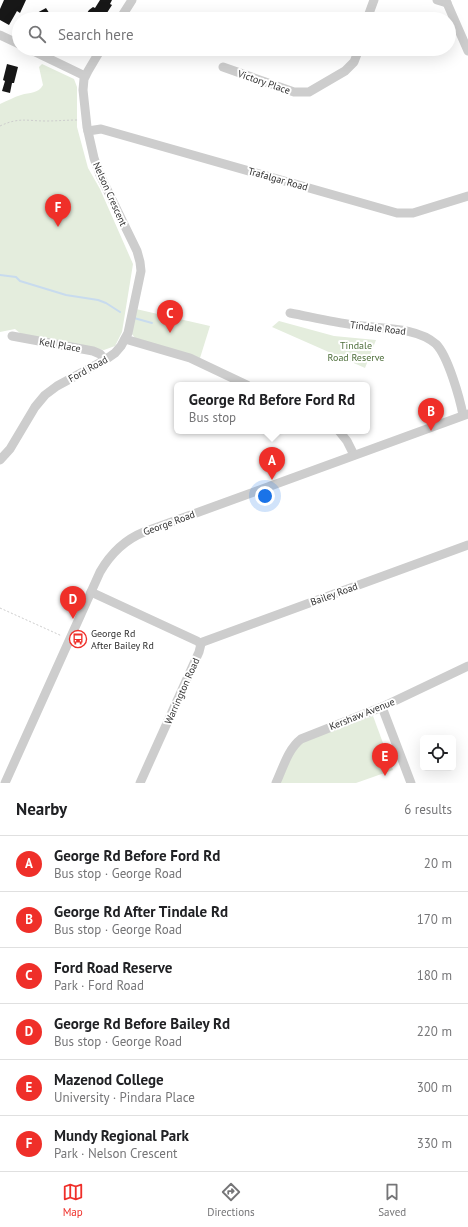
<!DOCTYPE html>
<html lang="en">
<head>
<meta charset="utf-8">
<style>
	:root { --surface:#fff; --page:#f6f6f6; --text:#202124; --muted:#757577; --line:#e0e0e0; --accent:#ef2f29 }
	body { margin:0; font-family:"PT Sans",sans-serif; background:var(--page); color:var(--text) }
	.controls { position:absolute; right:12px; bottom:12px; display:grid; overflow:hidden; border-radius:6px; box-shadow:0 4px 16px #0002 }
	.controls button { width:36px; height:36px; display:grid; place-items:center; padding:0; border:0; border-bottom:1px solid var(--line); background:var(--surface); color:var(--text); font:20px sans-serif }
	.you { position:absolute; left:265px; top:496px; width:14px; height:14px; margin:-10px; border:3px solid #fff; border-radius:50%; background:#1a73e8; box-shadow:0 0 0 6px #1a73e833 }
	.badge { display:grid; place-items:center; width:26px; height:26px; border-radius:50%; background:var(--accent); color:#fff; font-size:13px; font-weight:700 }
	.pin { position:absolute; translate:-50% -33px; filter:drop-shadow(0 1px 2px #0008) }
	.pin::after { content:''; position:absolute; top:21px; width:14px; height:12px; background:inherit; clip-path:polygon(0 0,100% 0,50% 100%) }
	.popup { position:absolute; left:174px; top:382px; width:196px; height:52px; box-sizing:border-box; display:grid; place-content:center; border-radius:6px; background:var(--surface); filter:drop-shadow(0 1px 3px #0005); font-size:13px; white-space:nowrap; color:var(--muted) }
	.popup b { font-size:15px; color:var(--text) }
	.popup::after { content:''; position:absolute; left:50%; top:100%; margin-left:-8px; border:8px solid transparent; border-top-color:var(--surface) }
	.list { margin:0; padding:0; list-style:none }
	h2 { display:flex; justify-content:space-between; align-items:center; height:52px; margin:0; padding:0 16px; font-size:17px }
	h2 small { font-size:13px; font-weight:400; color:var(--muted) }
	.list li { display:grid; grid-template-columns:26px 1fr auto; gap:12px; align-items:center; box-sizing:border-box; height:56px; padding:0 16px; border-top:1px solid var(--line) }
	.list b { display:block; font-size:15px; white-space:nowrap }
	.list p { margin:0; font-size:13px; white-space:nowrap; color:var(--muted) }
	.list em { font-size:13px; font-style:normal; color:var(--muted) }
	.icon { flex:none; width:22px; height:22px; fill:none; stroke:currentColor; stroke-width:2; stroke-linecap:round; stroke-linejoin:round }
	.map { position:relative; flex:none; width:468px; height:783px; overflow:hidden }
	.search { position:absolute; background:var(--surface); box-shadow:0 4px 16px #0002; left:12px; right:12px; top:12px; height:44px; display:flex; align-items:center; gap:10px; box-sizing:border-box; padding:0 14px; border-radius:22px; color:var(--muted); font-size:15px }
	.sheet { height:388px; background:var(--surface) }
	nav { display:flex; justify-content:space-around; align-items:center; box-sizing:border-box; height:56px; border-top:1px solid var(--line); background:var(--surface); font-size:11px; color:var(--muted) }
	nav a { display:grid; justify-items:center; gap:2px }
	nav .on { color:var(--accent) }
	.map>svg:first-child { display:block }
</style>
</head>
<body>
<div class="map">
<svg width="468" height="783" viewBox="0 0 468 783">
	<rect width="100%" height="100%" fill="#fff"/>
	<g fill="#e4eddd">
		<path d="M42,64L74,79L77,87V127L88,168L100,189L133,264L122,332L115,346L104,350L25,337L15,329L0,332V104C7,101 14,97 21,95C30,92 38,94 43,85L39,67Z"/>
		<path d="M136,309L210,326L200,358L135,338L132,334Z"/>
		<path d="M279,321L334,336L376,340L365,368L272,327Z"/>
		<path d="M373,716L393,770L356,783H276L296,744Z"/>
	</g>
	<g fill="none" stroke-linecap="round" stroke-linejoin="round">
		<g stroke="#c8dbee" stroke-width="2">
			<path d="M0,275L16,277L20,281L66,295L98,300L106,303L120,312"/>
			<path d="M134,318L152,323"/>
		</g>
	</g>
	<g fill="#171717">
		<path d="M4,0H26L20,13L17,11L9,25L0,20V9Z"/>
		<path d="M100,0H112L110,4L112,5L103,19H83L89,10L93,7L95,8Z"/>
		<path d="M46,8L53,19H38L35,14Z"/>
		<path d="M7,64L18,67L14,83H12L10,93L2,91L5,81L3,80Z"/>
	</g>
	<g fill="none" stroke-linecap="round" stroke-linejoin="round">
		<g stroke="#cdcdcd" stroke-width="1" stroke-dasharray="2 2" stroke-linecap="butt">
			<path d="M0,126C19,117 27,121 46,121C57,121 67,120 78,120"/>
			<path d="M0,608L62,636"/>
		</g>
		<g stroke="#cdcdcd" stroke-width="9">
			<path d="M437,0L447,3"/>
			<path d="M447,3L468,51"/>
			<path d="M120,19L132,0"/>
			<path d="M367,19L374,0"/>
			<path d="M0,35L19,44"/>
			<path d="M29,49L85,76"/>
			<path d="M223,67L294,92H309L345,71L354,62L359,49"/>
			<path d="M88,131L101,129L397,213H413L468,196"/>
			<path d="M290,313C311,317 332,322 354,325C378,329 416,326 436,344C448,356 460,399 463,415"/>
			<path d="M12,336L93,351L100,354L105,360"/>
			<path d="M125,339L190,358L247,385"/>
			<path d="M339,431L347,441L354,455"/>
			<path d="M0,460L10,449L35,407L45,395L57,386L105,360L115,353L121,346L128,333L141,271L140,262L137,251L100,175L94,158L87,127L83,90L84,79L88,71L101,49"/>
			<path d="M91,592L197,641L201,644L199,652L140,783"/>
			<path d="M200,643L468,545"/>
			<path d="M382,707L411,783"/>
			<path d="M5,783L100,572C111,553 124,540 144,532L468,414"/>
			<path d="M276,783C283,768 288,749 301,739L382,707L468,666"/>
		</g>
	</g>
	<defs>
		<g id="bus-ring" transform="scale(0.9)"><circle r="9.5" fill="#fff" stroke="#ef2f29" stroke-width="1.5"/><path d="M-5-6H5V4H4V6H2V4H-2V6H-4V4H-5ZM-3.5-4V0h7V-4ZM-3.5 1.2v1.5H-2V1.2ZM2 1.2v1.5H3.5V1.2Z" fill="#ef2f29"/></g>
	</defs>
	<g fill-rule="evenodd">
		<use href="#bus-ring" x="78" y="639"/>
	</g>
	<g text-anchor="middle" dominant-baseline="central" stroke-width="4" stroke-linejoin="round" paint-order="stroke">
		<g font-size="10" fill="#303030" stroke="#fff">
			<text transform="translate(264 82) rotate(19)">Victory Place</text>
			<text transform="translate(278 179) rotate(16)">Trafalgar Road</text>
			<text transform="translate(110 194) rotate(66)">Nelson Crescent</text>
			<text transform="translate(378 328) rotate(7)">Tindale Road</text>
			<text transform="translate(60 345) rotate(10)">Kell Place</text>
			<text transform="translate(88 369) rotate(-29)">Ford Road</text>
			<text transform="translate(169 523) rotate(-20)">George Road</text>
			<text transform="translate(334 594) rotate(-20)">Bailey Road</text>
			<text transform="translate(182 691) rotate(-66)">Warrington Road</text>
			<text transform="translate(362 714) rotate(-22)">Kershaw Avenue</text>
		</g>
		<g font-size="10" fill="#4d6e3a" stroke="#fff">
			<text x="356" y="345">Tindale<tspan x="356" dy="12">Road Reserve</tspan></text>
		</g>
		<g font-size="10" fill="#303030" stroke="#fff" text-anchor="start">
			<text x="91" y="633">George Rd<tspan x="91" dy="12">After Bailey Rd</tspan></text>
		</g>
	</g>
</svg>
<div class="controls">
<button><svg class="icon" aria-label="locate" viewBox="0 0 24 24"><circle cx="12" cy="12" r="6"/><path d="M12 2v4M12 18v4M2 12h4M18 12h4"/></svg></button>
</div>
<div class="you"></div>
<div class="pin badge" style="left:272px;top:480px">A</div>
<div class="popup"><b>George Rd Before Ford Rd</b>Bus stop</div>
<div class="pin badge" style="left:431px;top:431px">B</div>
<div class="pin badge" style="left:170px;top:333px">C</div>
<div class="pin badge" style="left:73px;top:619px">D</div>
<div class="pin badge" style="left:385px;top:776px">E</div>
<div class="pin badge" style="left:58px;top:227px">F</div>
<div class="search"><svg class="icon" aria-label="search" viewBox="0 0 24 24"><circle cx="10" cy="10" r="6"/><path d="M15 15l6 6"/></svg>Search here</div>
</div>
<section class="sheet">
<h2>Nearby<small>6 results</small></h2>
<ul class="list">
<li><span class="badge">A</span><div><b>George Rd Before Ford Rd</b><p>Bus stop · George Road</p></div><em>20 m</em></li>
<li><span class="badge">B</span><div><b>George Rd After Tindale Rd</b><p>Bus stop · George Road</p></div><em>170 m</em></li>
<li><span class="badge">C</span><div><b>Ford Road Reserve</b><p>Park · Ford Road</p></div><em>180 m</em></li>
<li><span class="badge">D</span><div><b>George Rd Before Bailey Rd</b><p>Bus stop · George Road</p></div><em>220 m</em></li>
<li><span class="badge">E</span><div><b>Mazenod College</b><p>University · Pindara Place</p></div><em>300 m</em></li>
<li><span class="badge">F</span><div><b>Mundy Regional Park</b><p>Park · Nelson Crescent</p></div><em>330 m</em></li>
</ul>
</section>
<nav>
<a class="on"><svg class="icon" aria-label="map" viewBox="0 0 24 24"><path d="M3 6l6-2 6 2 6-2v14l-6 2-6-2-6 2zM9 4v14M15 6v14"/></svg>Map</a>
<a><svg class="icon" aria-label="directions" viewBox="0 0 24 24"><path d="M12 3l9 9-9 9-9-9zM9 14v-3h6M13 9l2 2-2 2"/></svg>Directions</a>
<a><svg class="icon" aria-label="saved" viewBox="0 0 24 24"><path d="M7 4h10v16l-5-4-5 4z"/></svg>Saved</a>
</nav>
</body>
</html>
